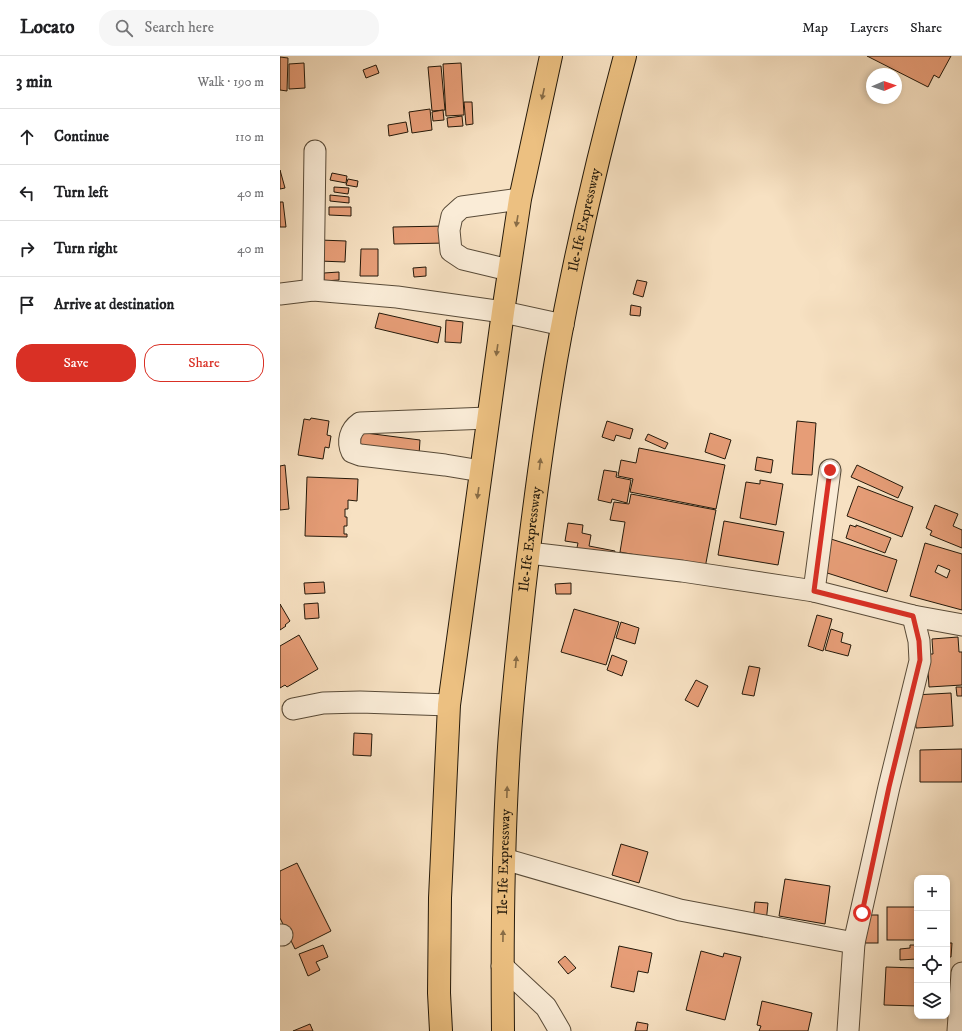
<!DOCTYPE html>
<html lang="en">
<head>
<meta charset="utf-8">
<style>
	:root { --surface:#fff; --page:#f6f6f6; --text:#202124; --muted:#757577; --line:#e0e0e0; --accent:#d93025 }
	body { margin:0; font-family:"IM FELL DW Pica",serif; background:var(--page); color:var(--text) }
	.controls { position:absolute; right:12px; bottom:12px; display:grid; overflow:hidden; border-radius:8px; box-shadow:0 2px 6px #0003 }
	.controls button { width:36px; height:36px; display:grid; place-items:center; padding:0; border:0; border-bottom:1px solid var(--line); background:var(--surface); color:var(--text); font:20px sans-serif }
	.compass { position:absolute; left:586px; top:12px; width:36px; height:36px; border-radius:50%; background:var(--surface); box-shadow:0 2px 6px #0003; rotate:88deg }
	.stop { position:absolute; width:12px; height:12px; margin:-9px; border:3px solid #d93025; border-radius:50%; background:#fff }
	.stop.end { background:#d93025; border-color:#fff; box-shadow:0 1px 4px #0008 }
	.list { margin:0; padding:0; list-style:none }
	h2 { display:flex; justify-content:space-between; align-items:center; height:52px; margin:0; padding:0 16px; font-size:17px }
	h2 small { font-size:13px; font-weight:400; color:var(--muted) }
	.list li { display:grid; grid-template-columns:26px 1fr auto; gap:12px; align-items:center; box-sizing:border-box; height:56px; padding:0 16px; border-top:1px solid var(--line) }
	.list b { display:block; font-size:15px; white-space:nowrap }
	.list em { font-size:13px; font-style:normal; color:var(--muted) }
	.actions { display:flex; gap:8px; padding:12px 16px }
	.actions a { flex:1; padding:9px 0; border:1px solid var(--accent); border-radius:16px; text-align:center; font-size:14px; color:var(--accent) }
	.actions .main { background:var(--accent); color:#fff }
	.icon { flex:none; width:22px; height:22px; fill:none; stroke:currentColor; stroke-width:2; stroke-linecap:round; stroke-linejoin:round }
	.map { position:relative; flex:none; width:682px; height:975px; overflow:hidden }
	header { display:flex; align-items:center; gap:24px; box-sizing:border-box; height:56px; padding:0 20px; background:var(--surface); border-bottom:1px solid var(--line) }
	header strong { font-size:19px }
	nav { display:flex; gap:22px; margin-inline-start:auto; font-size:14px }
	.search { width:280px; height:36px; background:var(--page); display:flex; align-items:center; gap:10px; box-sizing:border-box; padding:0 14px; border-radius:16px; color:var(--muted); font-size:15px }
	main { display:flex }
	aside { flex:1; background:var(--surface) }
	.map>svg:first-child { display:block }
</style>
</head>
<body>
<header>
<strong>Locato</strong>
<div class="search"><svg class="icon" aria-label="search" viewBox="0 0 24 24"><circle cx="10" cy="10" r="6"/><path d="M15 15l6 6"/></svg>Search here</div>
<nav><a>Map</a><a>Layers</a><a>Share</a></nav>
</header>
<main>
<aside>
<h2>3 min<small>Walk · 190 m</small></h2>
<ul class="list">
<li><svg class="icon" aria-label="ahead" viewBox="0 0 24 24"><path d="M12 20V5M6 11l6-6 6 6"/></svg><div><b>Continue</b></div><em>110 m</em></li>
<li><svg class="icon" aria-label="left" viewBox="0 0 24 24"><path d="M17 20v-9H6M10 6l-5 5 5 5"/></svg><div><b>Turn left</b></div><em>40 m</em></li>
<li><svg class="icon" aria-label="right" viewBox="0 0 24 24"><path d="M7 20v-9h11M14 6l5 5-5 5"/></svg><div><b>Turn right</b></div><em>40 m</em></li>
<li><svg class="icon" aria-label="arrive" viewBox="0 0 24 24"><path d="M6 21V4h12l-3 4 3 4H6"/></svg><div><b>Arrive at destination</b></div></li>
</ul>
<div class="actions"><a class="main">Save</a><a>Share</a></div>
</aside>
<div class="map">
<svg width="682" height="975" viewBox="0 0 682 975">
	<rect width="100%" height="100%" fill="#f7e1c2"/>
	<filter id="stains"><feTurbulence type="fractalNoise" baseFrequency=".005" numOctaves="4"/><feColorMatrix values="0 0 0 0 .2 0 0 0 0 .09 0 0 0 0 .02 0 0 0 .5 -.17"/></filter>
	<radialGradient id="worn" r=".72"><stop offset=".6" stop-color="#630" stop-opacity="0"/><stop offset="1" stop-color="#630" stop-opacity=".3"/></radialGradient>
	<g fill="#e69d77" stroke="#24190a" fill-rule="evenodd">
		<path d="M587,0H671L659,22L654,19L648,31Z"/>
		<path d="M0,1L8,2L7,35L0,34Z"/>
		<path d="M24,7L25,32L9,33V8Z"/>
		<path d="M181,7L184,59L166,60L163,8Z"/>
		<path d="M96,9L99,17L86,22L83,14Z"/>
		<path d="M161,10L165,54L152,55L148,11Z"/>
		<path d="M184,46H192L193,68L186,69Z"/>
		<path d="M150,53L152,74L132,77L129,56Z"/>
		<path d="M163,54L164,64L153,65L152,56Z"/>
		<path d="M182,60L183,70L168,71L167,62Z"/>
		<path d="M126,66L128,76L109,80L108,69Z"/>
		<path d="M0,114L5,132L0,133Z"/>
		<path d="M52,117L67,120L66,127L50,124Z"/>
		<path d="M68,123L78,125L77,131L66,129Z"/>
		<path d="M54,131L69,132L68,138L54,136Z"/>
		<path d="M50,139L69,141V147L50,145Z"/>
		<path d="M0,146H3L6,171H0Z"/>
		<path d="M49,151H71V160L49,159Z"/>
		<path d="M166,170L167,187L114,188L113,171Z"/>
		<path d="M40,184L66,185L65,206L39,205Z"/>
		<path d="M81,193H98V220H80Z"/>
		<path d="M146,211V220L134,221L133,212Z"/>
		<path d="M59,216V224L44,225V217Z"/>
		<path d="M357,224L367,226L363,241L353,238Z"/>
		<path d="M351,249L361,251L360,260L350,259Z"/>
		<path d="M99,257L161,271L158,287L95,272Z"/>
		<path d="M166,264L183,266L181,287L165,286Z"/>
		<path d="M31,362L49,365L47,379L51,380L49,392L45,391L43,403L18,399L24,363L30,364Z"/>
		<path d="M327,365L353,373L350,383L336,379L334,385L322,381Z"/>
		<path d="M517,365L536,367L532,419L512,418Z"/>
		<path d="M78,376L140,384L139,399L76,391Z"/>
		<path d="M430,377L451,384L445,403L425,396Z"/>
		<path d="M368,378L388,387L385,393L365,384Z"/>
		<path d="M359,392L445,409L436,453L350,436L353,423L338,420L341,404L356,407Z"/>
		<path d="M477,401L493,404L491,417L475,414Z"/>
		<path d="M5,409L9,453L0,454V410Z"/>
		<path d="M577,409L623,431L618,442L571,421Z"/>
		<path d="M324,414L337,416L336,421L351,424L347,447L332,443L331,447L318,444Z"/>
		<path d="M27,421L78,423L77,445L68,444V453H65V461H67V470H64V478H67V481L25,480Z"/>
		<path d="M480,424L503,428L496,469L460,462L466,426L480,428Z"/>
		<path d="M578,430L633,451L622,481L567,460Z"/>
		<path d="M351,438L436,454L425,512L340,496L345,466L330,464L334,446L349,448Z"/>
		<path d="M655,449L678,458L673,470L682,474V492L650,479L652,475L646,472Z"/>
		<path d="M444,465L504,476L498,509L438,499Z"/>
		<path d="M288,467L303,469L302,477L311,479L309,490L335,495L333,503L296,496L298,487L285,485Z"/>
		<path d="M570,469L576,471V469L611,482L605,497L566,482Z"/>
		<path d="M551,483L617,504L607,536L541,515Z"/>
		<path d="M645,487L682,498V554L630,540ZM658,509L670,514L667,522L655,516Z"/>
		<path d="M44,526L45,537L25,538L24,527Z"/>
		<path d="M291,527V538H276L275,528Z"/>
		<path d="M38,547L39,562L25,563L24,548Z"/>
		<path d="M0,548L10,565L5,569L6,570L0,574Z"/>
		<path d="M294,553L339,566L326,609L281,596Z"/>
		<path d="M537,559L552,563L543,595L528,590Z"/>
		<path d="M341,566L359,572L355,588L336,582Z"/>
		<path d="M551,573L563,577L561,586L571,589L568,600L545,594Z"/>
		<path d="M19,579L38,613L7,631L5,629L0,632V590Z"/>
		<path d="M678,581L679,596H682V629L649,631L647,598H653L652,583Z"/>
		<path d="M332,599L347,605L342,620L327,614Z"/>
		<path d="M469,610L480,612L474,640L462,638Z"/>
		<path d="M416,624L428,630L418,651L405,644Z"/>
		<path d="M676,631H682V640H677Z"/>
		<path d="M671,637L673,670L636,672L634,639Z"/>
		<path d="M74,677L92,678L91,700L73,699Z"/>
		<path d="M682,693V726H640V694Z"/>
		<path d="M341,788L368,796L359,827L332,819Z"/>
		<path d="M17,807L51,875L15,893L0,862V815Z"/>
		<path d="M505,823L550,830L545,868L499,860Z"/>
		<path d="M475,846L488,847L486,867L473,866Z"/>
		<rect x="607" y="851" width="30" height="33"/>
		<rect x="585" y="859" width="13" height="28"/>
		<path d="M667,887H672L671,901H667Z"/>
		<path d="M43,889L48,901L36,906L40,914L28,920L19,898Z"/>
		<path d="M630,889H637V903L620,904V893L630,892Z"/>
		<path d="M339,890L372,897L368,917L358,915L354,936L331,931Z"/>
		<path d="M421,895L443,901L444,897L461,901L445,964L406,954Z"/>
		<path d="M285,900L296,912L288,918L278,906Z"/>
		<path d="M606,911L637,912V950L604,949Z"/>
		<path d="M482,945L532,957L528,975H479L481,970L477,969Z"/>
		<path d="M357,966L368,968L367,975H355Z"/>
		<path d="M30,968L33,975H13Z"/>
	</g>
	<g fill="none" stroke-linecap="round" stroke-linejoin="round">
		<g stroke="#594b38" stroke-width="23">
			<g id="minor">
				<path d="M229,214L183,203L171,195L169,174L172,160L182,151L240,143"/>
				<path d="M33,234L35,95"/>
				<path d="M0,238L33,234L117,241L223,256L283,269"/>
				<path d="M201,415L165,409L80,399L72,396C67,385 70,374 80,367L208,362"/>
				<path d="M249,497L402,515L534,535L633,560L682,569"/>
				<path d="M534,535L550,414"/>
				<path d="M13,653L43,647L80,646L169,649"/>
				<path d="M224,803L400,854L574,887"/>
				<path d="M0,879H2"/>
				<path d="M222,910L266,951L280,975"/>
				<path d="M568,975L574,887L609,731L640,605L639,585L633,560"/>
				<path d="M678,975L682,917"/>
			</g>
		</g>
		<g stroke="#24190a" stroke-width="24">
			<g id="highway">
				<path d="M161,975L159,937L160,842L169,649L223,256L240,143L271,0"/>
				<path id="s1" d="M223,975C222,886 223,797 228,708C231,650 238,592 244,535C253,458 263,381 276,304C294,202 318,100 345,0"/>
			</g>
		</g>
		<use href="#minor" stroke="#faecd7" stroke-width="21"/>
		<use href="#highway" stroke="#ecc081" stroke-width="22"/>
	</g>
	<defs><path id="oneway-solid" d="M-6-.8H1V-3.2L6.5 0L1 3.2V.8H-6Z"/></defs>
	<g fill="#886c46">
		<use href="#oneway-solid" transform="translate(263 38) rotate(102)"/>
		<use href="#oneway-solid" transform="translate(237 165) rotate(99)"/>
		<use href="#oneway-solid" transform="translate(217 294) rotate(98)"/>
		<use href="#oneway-solid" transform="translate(260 408) rotate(-83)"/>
		<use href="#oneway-solid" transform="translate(198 437) rotate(98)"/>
		<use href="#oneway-solid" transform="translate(236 606) rotate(-85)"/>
		<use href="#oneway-solid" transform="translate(227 736) rotate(-88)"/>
		<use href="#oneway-solid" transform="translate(223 880) rotate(-89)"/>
	</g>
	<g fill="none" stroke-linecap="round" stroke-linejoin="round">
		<path stroke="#d93025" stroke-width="5" d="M550,414L534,535L633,560L639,585L640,604L609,731L582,857"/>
	</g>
	<g text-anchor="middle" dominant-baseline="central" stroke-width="3.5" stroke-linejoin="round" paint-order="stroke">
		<g font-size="14" fill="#24190a" stroke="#faecd7">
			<text stroke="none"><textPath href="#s1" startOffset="817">Ile-Ife Expressway</textPath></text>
			<text stroke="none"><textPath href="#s1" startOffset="493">Ile-Ife Expressway</textPath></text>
			<text stroke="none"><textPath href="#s1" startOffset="169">Ile-Ife Expressway</textPath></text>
		</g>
	</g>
	<rect width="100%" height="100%" filter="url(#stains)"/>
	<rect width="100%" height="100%" fill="url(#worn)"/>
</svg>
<div class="controls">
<button>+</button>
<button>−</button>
<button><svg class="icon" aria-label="locate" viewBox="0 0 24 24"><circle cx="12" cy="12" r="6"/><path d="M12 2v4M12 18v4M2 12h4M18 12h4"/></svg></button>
<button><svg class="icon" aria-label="layers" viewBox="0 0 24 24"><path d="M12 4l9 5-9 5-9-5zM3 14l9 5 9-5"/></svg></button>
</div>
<svg class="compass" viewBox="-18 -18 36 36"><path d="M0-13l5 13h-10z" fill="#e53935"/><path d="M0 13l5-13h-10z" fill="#757577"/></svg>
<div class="stop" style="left:582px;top:857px"></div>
<div class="stop end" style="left:550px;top:414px"></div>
</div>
</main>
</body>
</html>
